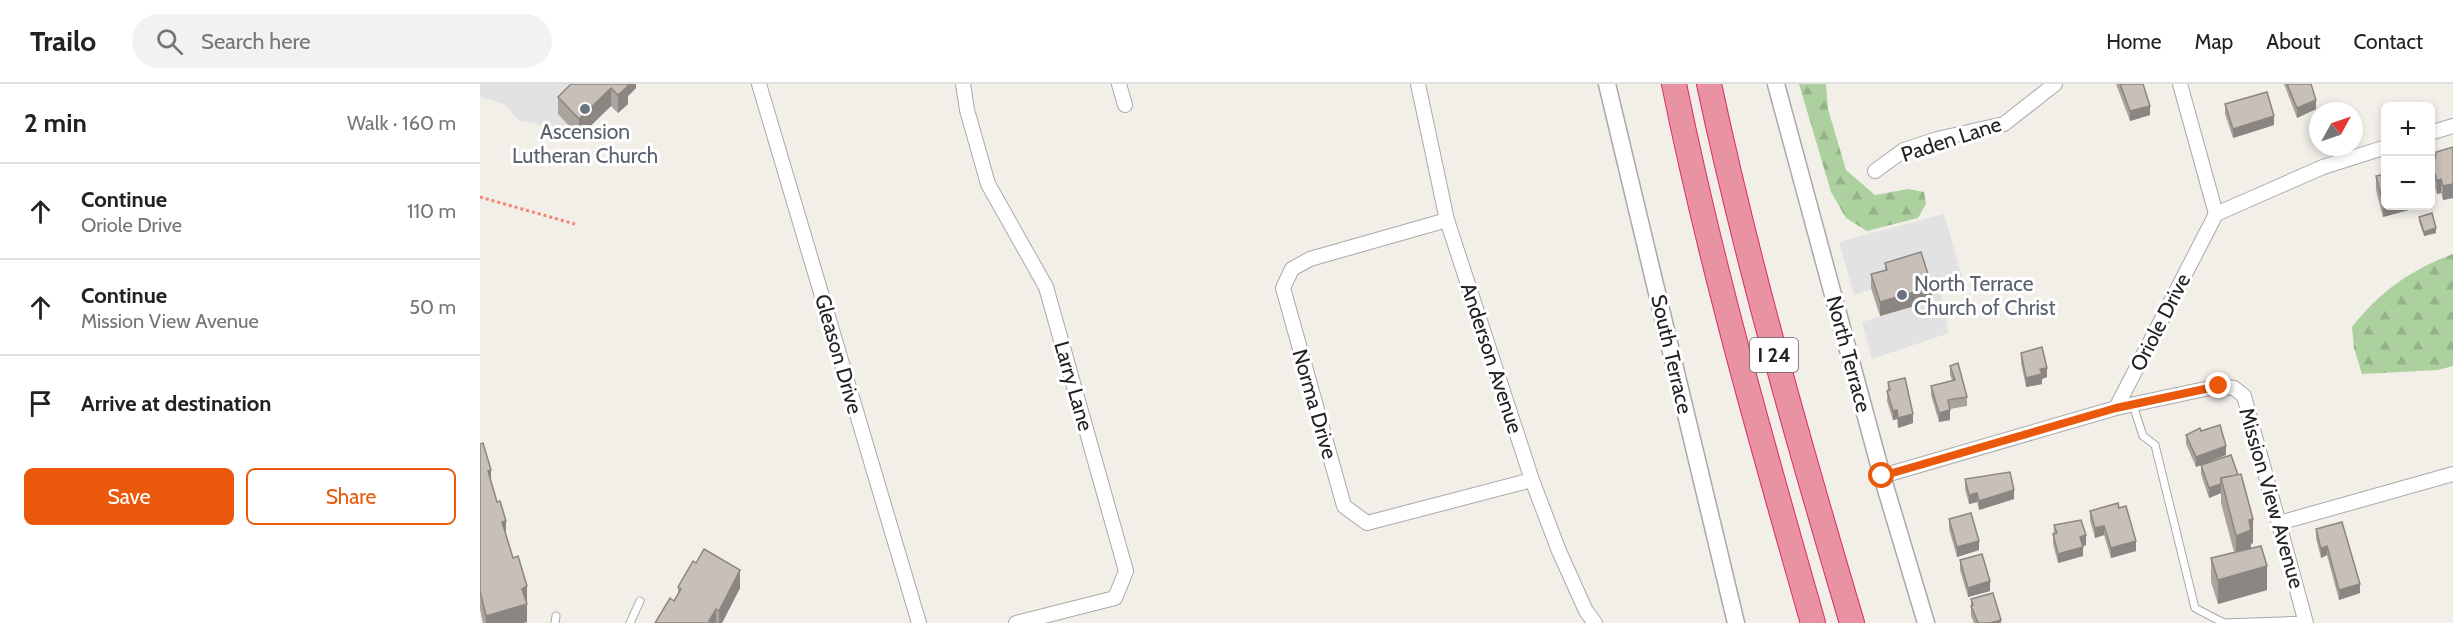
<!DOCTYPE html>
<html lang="en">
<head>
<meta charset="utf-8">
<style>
	:root { --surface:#fff; --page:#f2f2f2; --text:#222; --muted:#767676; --line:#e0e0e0; --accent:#ea580c }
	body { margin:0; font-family:Cabin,sans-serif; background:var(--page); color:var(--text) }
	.controls { position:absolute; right:18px; top:18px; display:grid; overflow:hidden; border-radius:9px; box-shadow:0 3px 9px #0003 }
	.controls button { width:54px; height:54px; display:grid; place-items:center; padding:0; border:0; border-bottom:2px solid var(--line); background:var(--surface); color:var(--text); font:30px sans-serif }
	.compass { position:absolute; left:1829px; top:18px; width:54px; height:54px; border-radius:50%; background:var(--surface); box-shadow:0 3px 9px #0003; rotate:50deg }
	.stop { position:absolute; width:18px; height:18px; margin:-14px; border:4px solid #ea580c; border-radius:50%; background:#fff }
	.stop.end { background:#ea580c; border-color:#fff; box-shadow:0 2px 6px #0008 }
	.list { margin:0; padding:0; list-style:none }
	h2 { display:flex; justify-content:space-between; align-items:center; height:78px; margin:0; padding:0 24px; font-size:26px }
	h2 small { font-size:20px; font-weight:400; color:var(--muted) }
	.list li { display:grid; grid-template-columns:39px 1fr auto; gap:18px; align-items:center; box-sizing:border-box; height:96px; padding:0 24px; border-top:2px solid var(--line) }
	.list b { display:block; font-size:22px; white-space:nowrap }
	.list p { margin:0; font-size:20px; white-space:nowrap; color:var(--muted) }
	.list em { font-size:20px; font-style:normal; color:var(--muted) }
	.actions { display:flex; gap:12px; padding:18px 24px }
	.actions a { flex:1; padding:14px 0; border:2px solid var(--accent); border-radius:9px; text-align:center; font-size:21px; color:var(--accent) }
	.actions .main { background:var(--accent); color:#fff }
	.icon { flex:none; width:33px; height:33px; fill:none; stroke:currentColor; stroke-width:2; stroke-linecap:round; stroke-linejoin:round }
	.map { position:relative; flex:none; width:1973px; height:539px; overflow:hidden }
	header { display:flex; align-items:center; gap:36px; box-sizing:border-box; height:84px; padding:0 30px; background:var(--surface); border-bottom:2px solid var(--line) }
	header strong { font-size:28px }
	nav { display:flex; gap:33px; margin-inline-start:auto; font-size:21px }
	.search { width:420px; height:54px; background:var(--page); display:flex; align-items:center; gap:15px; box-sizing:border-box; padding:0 21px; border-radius:33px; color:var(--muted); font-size:22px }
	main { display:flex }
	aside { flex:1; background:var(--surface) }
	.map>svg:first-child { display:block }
</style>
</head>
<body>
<header>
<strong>Trailo</strong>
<div class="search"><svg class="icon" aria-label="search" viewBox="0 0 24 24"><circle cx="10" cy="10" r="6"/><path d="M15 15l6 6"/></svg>Search here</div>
<nav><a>Home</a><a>Map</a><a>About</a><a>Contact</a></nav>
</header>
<main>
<aside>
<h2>2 min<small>Walk · 160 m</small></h2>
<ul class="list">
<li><svg class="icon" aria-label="ahead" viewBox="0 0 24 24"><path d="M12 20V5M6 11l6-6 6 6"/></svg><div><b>Continue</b><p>Oriole Drive</p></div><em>110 m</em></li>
<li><svg class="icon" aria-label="ahead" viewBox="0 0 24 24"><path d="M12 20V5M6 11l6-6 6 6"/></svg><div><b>Continue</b><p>Mission View Avenue</p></div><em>50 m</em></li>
<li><svg class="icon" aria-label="arrive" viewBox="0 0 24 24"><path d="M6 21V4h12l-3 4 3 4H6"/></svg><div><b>Arrive at destination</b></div></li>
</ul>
<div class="actions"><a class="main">Save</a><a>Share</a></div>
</aside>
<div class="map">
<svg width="1973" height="539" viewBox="0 0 1973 539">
	<defs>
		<pattern id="forest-firs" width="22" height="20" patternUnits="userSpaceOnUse" patternTransform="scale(1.5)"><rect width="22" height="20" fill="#add19e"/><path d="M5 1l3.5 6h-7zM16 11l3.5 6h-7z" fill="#95b388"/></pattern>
	</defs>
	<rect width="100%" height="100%" fill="#f2efe9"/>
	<g fill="url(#forest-firs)">
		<path d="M1319,0H1346L1348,25L1366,86L1395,111L1428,105L1444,108L1446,120L1438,134L1387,147L1366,134L1351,108Z"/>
		<path d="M1973,170V282L1958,286L1882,290L1874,264L1872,243C1899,208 1932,185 1973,170Z"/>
	</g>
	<g fill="#e2e2e2">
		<path d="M0,0H96L78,30L89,42L78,52L57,40L39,37L24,20L0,13Z"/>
		<path d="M1464,130L1483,196L1460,204L1469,249L1392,275L1382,238L1451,217L1407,200L1374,211L1359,158Z"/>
	</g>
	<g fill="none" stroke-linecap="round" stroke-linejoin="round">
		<g stroke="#a9a9a9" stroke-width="9">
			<g id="service">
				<path d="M1653,321L1663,352L1675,361L1715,524L1744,539L1826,536"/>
				<path d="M75,539L76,532"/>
				<path d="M150,539L160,517"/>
			</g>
		</g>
		<g stroke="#a9a9a9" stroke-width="16">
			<g id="minor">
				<path d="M279,0L439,539"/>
				<path d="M483,0L487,26L508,100L566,203L646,487L635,514L536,539"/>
				<path d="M639,0L645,21"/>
				<path d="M938,0L967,136L1052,396L1079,467L1106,527L1115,539"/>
				<path d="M1700,0L1736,130"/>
				<path d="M1950,49L1973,42"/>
				<path d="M1395,87L1424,66L1457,55L1524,40L1575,0"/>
				<path d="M967,136L830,175L812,185L803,204L864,422L887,439L1052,396"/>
				<path d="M1636,324L1739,302L1754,304L1764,312L1826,539"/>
				<path d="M1402,392L1636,324L1736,130L1843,83L1906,63"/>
				<path d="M1799,439L1973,390"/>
			</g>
		</g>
		<g stroke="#a9a9a9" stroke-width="19">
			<g id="tertiary">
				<path d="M1127,0L1256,539"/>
				<path d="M1296,0L1402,392L1446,539"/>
			</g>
		</g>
		<g stroke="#dc2a67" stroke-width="26">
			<g id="motorway">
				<path d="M1194,0C1231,182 1282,360 1333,539"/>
				<path d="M1229,0C1268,182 1319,360 1372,539"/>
			</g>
		</g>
		<path stroke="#fa8072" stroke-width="3" stroke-dasharray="3 3" stroke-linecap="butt" d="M0,113L95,140"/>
		<use href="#service" stroke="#fff" stroke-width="7"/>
		<use href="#minor" stroke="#fff" stroke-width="14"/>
		<use href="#tertiary" stroke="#fff" stroke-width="16"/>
		<use href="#motorway" stroke="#e892a2" stroke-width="24"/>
	</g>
	<g fill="#aba49e">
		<path d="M156,0V4L148,12V20L138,29L131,22L99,53L78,30V13Z"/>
		<path d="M1636,0H1663L1670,31L1650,37Z"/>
		<path d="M1804,0H1831L1836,25L1817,34Z"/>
		<path d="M1745,20L1794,41L1753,54L1745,30Z"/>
		<path d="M1973,63V114L1963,116L1961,109L1957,110L1951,90V77L1955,75Z"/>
		<path d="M1896,92L1943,122L1903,133L1896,106Z"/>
		<path d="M1939,133L1956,149L1944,152L1939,138Z"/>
		<path d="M1405,179L1452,217L1400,232L1391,204V190L1405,187Z"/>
		<path d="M1541,269L1567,293L1562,295V300L1546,303L1541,279Z"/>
		<path d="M1470,282L1487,313V322L1470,325V336L1459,338L1451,311V302L1472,296L1470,291Z"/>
		<path d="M1408,298L1433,339L1418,344L1417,335L1413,336L1407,317Z"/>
		<path d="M1721,347L1746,371L1716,383L1706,360V351Z"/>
		<path d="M0,360L33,474L47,502V538L43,539H3L0,525Z"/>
		<path d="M1751,371L1773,459L1771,460V464L1787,506L1738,520L1731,498V474L1754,468L1741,419V409L1729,414L1721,390V381Z"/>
		<path d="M1485,395L1534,415L1499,426L1497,418L1489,420L1485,405Z"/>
		<path d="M1639,424L1656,467L1631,474L1624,451L1615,454L1610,436V427Z"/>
		<path d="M1469,435L1499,466L1477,473L1469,445Z"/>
		<path d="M1574,441L1606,461L1603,462V472L1578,479L1573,460Z"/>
		<path d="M1836,445L1880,509L1859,516L1847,471L1841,474L1836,454Z"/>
		<path d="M1480,476L1510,507L1488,513L1480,486Z"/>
		<path d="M198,503L260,504L242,539H175L194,517L198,509Z"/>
		<path d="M1491,515L1521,539H1494L1491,532Z"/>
	</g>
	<g fill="#8b8681">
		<path d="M146,0H156V4L148,12V20L138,29V11Z"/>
		<path d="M131,4V22L99,53V35Z"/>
		<path d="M1836,16V25L1817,34V24Z"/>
		<path d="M1670,22V31L1650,37V27Z"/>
		<path d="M1794,32V41L1753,54V45Z"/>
		<path d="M1961,95V109L1957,110V97Z"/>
		<path d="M1973,100V114L1963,116V102Z"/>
		<path d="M1905,118V122H1943L1903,133V119Z"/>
		<path d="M1956,144V149L1944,152V148Z"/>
		<path d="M1452,203V217L1400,232V218Z"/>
		<path d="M1567,284V293L1562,295V300L1546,303V294L1560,285Z"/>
		<path d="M1417,326V335L1413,336V327Z"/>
		<path d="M1470,326V336L1459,338V329Z"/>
		<path d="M1433,330V339L1418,344V334Z"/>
		<path d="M1746,362V371L1716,383V373Z"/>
		<path d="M11,386V404L8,387Z"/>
		<path d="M1741,400V409L1729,414V404Z"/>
		<path d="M1534,406V415L1499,426V417Z"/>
		<path d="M1497,409V418L1489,420V411Z"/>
		<path d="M1773,435V459L1771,460V470L1756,476V452L1769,436Z"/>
		<path d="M26,437V455L22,438Z"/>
		<path d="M1624,442V451L1615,454V444Z"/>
		<path d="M1606,451V461L1600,463V453Z"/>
		<path d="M1499,457V466L1477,473V463Z"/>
		<path d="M1656,457V467L1631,474V464Z"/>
		<path d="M1847,462V471L1841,474V465Z"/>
		<path d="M1603,463V472L1578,479V470Z"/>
		<path d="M1787,482V506L1738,520V496Z"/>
		<path d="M260,486V504L242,539H239V527Z"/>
		<path d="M1510,497V507L1488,513V504Z"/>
		<path d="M1880,500V509L1859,516V506Z"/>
		<path d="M47,502V538L43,539H6V532Z"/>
		<path d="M236,525V539H229V537Z"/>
		<path d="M1521,536V539H1510Z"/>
	</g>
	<g fill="#c7bfb8" stroke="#8b8681" stroke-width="1.5">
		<path d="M91,0H147L148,2L138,11L131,4L99,35L78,13Z"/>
		<path d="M1640,0H1663L1670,22L1650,27Z"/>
		<path d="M1807,0H1831L1836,16L1817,24Z"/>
		<path d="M1787,8L1794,32L1753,45L1745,20Z"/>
		<path d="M1973,63V100L1963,102L1961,95L1957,97L1951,77L1955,75L1956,68Z"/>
		<path d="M1905,90V118L1903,119L1896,92Z"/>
		<path d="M1952,129L1956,144L1944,148L1939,133Z"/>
		<path d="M1441,168L1452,203L1400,218L1391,190L1407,186L1405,179Z"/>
		<path d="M1562,263L1567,284L1560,285L1562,290L1546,294L1541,269Z"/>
		<path d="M1478,279L1487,313L1468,316L1470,326L1459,329L1451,302L1475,296L1470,282Z"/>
		<path d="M1425,294L1433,330L1418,334L1417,326L1413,327L1407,307L1410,306L1408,298Z"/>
		<path d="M1740,341L1746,362L1716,373L1706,351L1720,344L1721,347Z"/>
		<path d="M3,359L11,386L8,387L17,418L20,417L26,437L22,438L33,474L38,472L47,502L42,505L47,520L6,532L0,507V360Z"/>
		<path d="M1751,371L1758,391L1741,394V400L1729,404L1721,381Z"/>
		<path d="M1530,388L1534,406L1499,417L1497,409L1489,411L1485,395Z"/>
		<path d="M1761,390L1773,435L1769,436L1771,446L1756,452L1741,394Z"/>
		<path d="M1638,419L1639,424L1646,422L1656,457L1631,464L1624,442L1615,444L1610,427Z"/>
		<path d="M1491,429L1499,457L1477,463L1469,435Z"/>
		<path d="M1601,436L1606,451L1600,453L1603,463L1578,470L1573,450L1577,449L1574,441Z"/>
		<path d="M1862,438L1880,500L1859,506L1847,462L1841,465L1836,445Z"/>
		<path d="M1781,462L1787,482L1738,496L1731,474Z"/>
		<path d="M224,465L260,486L239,527L236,525L229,537L231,539H175L190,514L194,517L201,505L198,503L213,477L216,479Z"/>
		<path d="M1502,470L1510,497L1488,504L1480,476Z"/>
		<path d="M1513,509L1521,536L1510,539H1498L1491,522L1493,521L1491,515Z"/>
	</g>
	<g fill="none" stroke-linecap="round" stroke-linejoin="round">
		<path stroke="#ea580c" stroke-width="8" d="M1402,392L1636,324L1739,302"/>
	</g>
	<g fill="#6b7280" stroke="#fff" stroke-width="2">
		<circle cx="105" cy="25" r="6"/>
		<circle cx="1422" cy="211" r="6"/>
	</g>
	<g text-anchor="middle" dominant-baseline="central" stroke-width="6" stroke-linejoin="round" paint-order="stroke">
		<rect fill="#fff" stroke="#646464" stroke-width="1.5" x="1270" y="254" width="48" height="34" rx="4.5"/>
		<g font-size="20" font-weight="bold" fill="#222">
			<text x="1294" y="271">I 24</text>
		</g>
		<g font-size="21" fill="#5b616d" stroke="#fff">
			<text x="105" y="47">Ascension<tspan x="105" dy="24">Lutheran Church</tspan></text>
			<text x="1434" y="199" text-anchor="start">North Terrace<tspan x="1434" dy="24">Church of Christ</tspan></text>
		</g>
		<g font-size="21" fill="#222" stroke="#fff">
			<text transform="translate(1471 55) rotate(-18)">Paden Lane</text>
			<text transform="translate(1680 238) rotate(-63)">Oriole Drive</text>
			<text transform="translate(359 270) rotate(74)">Gleason Drive</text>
			<text transform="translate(1192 270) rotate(77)">South Terrace</text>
			<text transform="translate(1369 270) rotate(75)">North Terrace</text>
			<text transform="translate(1012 274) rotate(72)">Anderson Avenue</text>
			<text transform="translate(594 302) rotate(74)">Larry Lane</text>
			<text transform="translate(835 320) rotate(74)">Norma Drive</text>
			<text transform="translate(1792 414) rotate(74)">Mission View Avenue</text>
		</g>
	</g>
</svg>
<div class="controls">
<button>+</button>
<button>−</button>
</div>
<svg class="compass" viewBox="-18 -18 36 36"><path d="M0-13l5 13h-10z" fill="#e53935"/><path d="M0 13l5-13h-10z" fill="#767676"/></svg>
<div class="stop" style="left:1402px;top:392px"></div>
<div class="stop end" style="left:1739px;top:302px"></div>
</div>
</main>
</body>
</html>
